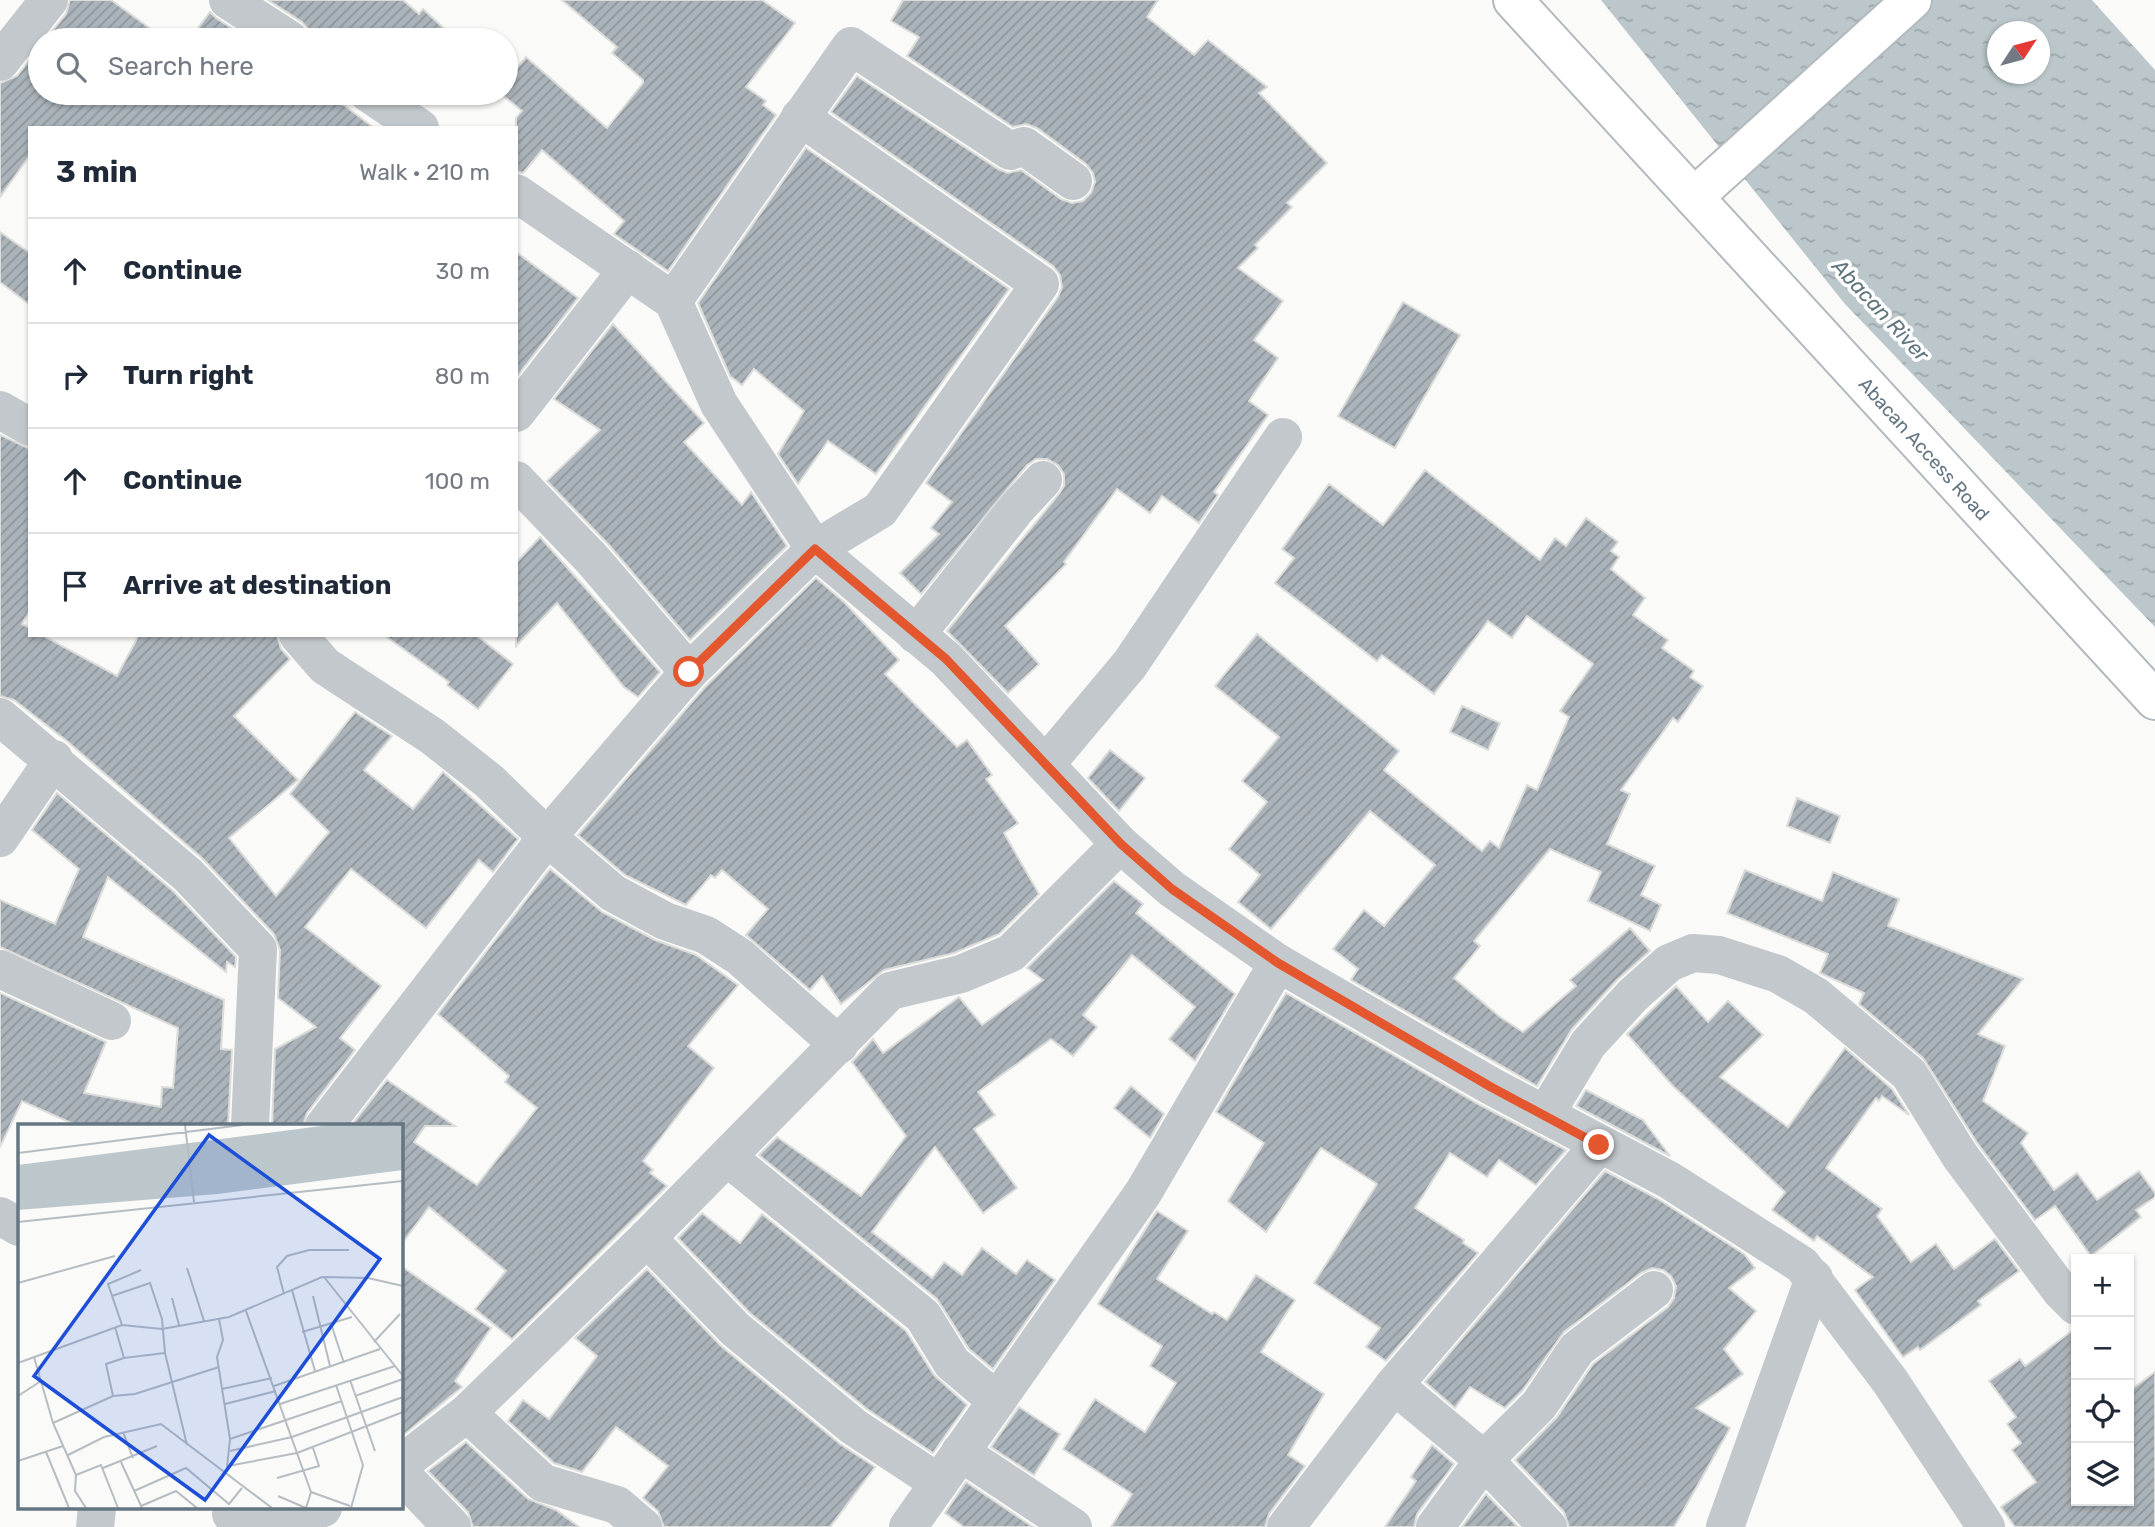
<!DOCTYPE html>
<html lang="en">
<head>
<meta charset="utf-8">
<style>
	:root { --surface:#fff; --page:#f6f6f7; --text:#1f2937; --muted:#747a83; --line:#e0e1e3 }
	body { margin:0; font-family:Rubik,sans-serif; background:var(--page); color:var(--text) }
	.controls { position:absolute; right:21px; bottom:21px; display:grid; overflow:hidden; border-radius:0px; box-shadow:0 2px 5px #0004 }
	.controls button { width:63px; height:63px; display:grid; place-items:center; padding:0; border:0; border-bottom:2px solid var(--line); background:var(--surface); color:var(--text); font:35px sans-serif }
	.compass { position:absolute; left:1987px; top:21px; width:63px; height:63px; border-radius:50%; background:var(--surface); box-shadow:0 2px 5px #0004; rotate:54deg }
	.stop { position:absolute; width:21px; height:21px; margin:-16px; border:5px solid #e4572e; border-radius:50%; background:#fff }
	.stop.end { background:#e4572e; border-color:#fff; box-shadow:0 2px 7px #0008 }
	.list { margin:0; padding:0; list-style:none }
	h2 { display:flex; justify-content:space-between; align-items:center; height:91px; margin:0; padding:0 28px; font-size:30px }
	h2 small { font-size:23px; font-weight:400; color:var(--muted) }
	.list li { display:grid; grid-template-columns:46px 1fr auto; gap:21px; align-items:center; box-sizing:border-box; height:105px; padding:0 28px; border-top:2px solid var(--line) }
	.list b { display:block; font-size:26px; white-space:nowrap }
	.list em { font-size:23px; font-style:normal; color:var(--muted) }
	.icon { flex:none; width:38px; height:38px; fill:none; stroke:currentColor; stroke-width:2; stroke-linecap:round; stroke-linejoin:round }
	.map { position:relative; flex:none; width:2155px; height:1527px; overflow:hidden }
	.search { position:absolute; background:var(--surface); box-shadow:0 2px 5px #0004; left:28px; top:28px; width:490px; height:77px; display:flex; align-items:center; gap:18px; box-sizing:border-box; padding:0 24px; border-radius:38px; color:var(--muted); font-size:26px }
	.panel { position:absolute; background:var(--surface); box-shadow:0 2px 5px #0004; left:28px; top:126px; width:490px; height:511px; border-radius:0px }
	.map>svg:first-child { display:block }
</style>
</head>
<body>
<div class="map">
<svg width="2155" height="1527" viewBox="0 0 2155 1527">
	<defs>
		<pattern id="water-ripples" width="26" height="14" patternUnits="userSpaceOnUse" patternTransform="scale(1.75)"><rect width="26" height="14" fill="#bbc7cb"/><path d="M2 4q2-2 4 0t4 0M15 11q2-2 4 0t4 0" fill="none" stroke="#9ca6aa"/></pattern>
		<pattern id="building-hatch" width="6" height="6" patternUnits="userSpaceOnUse" patternTransform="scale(1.75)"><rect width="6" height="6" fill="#aab3b9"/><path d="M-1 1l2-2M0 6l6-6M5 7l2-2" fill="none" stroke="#8e969c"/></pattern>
	</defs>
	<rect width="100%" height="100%" fill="#fafaf8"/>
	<path fill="url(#water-ripples)" fill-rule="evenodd" d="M1601,0H2092L2155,70V627L1845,304ZM1997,32H2039V74H1997Z"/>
	<g fill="url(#building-hatch)" stroke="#dcdcda" stroke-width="2">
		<path d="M70,0H111L166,40H45L66,14Z"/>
		<path d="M268,0H403L419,14L423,9L449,33L443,40H355L351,37L348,40H312L310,31L302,22Z"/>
		<path d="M562,0H762L795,23L746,87L766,101L763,105L776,115L668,271L614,234L624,221L542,150L523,173L516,171V118L522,111L500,93H506V81L526,57L607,128L643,83V80L612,53L617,47Z"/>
		<path d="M903,0H1158L1147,17L1194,55L1208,40L1267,87L1259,93L1327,163L1287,203L1292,207L1255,245L1258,248L1238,268L1283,301L1254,340L1278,358L1249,401L1268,415L1214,492L1218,495L1199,523L1162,496L1150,513L1117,489L1064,562L1066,564L1005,626L1039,664L1008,693L947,631L1059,494L1064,486V474L1058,465L1047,459H1036L1027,465L921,594L900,573L939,534L931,528L952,502L926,483L1058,297L1062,287L1060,275L1053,266L831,112L857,76L998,169L1008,173L1021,170L1061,199L1072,203L1083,201L1091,193L1095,182L1093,173L1086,164L1037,128L1026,124L1013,127L907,56L919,37L891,21Z"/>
		<path d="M210,12L216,18L250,40H189Z"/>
		<path d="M40,46V93H328L374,128H30V155L0,197V83L17,76Z"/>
		<path d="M806,148L1009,289L876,474L828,441L798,484L778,454L804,411L754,369L742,385L730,376L698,303Z"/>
		<path d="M0,232L30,253V305L0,282Z"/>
		<path d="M516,252L578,298L518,375L516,373Z"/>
		<path d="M1403,302L1460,335L1395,448L1338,416Z"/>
		<path d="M613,324L704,423L684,442L742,505L751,492L787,546L690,640L609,545L547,481L600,430L554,399Z"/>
		<path d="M0,435L30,449V610L22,624L30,628V635H42L117,676L139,635H277L281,649L290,659L234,716L298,780L229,838L276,896L329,832L290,794L355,712L392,736L364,770L413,809L443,772L518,839L493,872L479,860L426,928L351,869L305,927L381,986L340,1038L355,1050L307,1113L303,1126H272L275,1049L316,1027L278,998L280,950L274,934L202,858L67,741L14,700L0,696Z"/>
		<path d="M1425,470L1540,560L1555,538L1566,546L1586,518L1618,542L1611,551L1619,557L1611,569L1645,598L1633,615L1668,640L1662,648L1694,671L1690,677L1703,686L1678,722L1673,718L1621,790L1630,794L1607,844L1655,866L1641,895L1661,905L1650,931L1588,901L1601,872L1550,849L1474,941L1480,946L1454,978L1500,1017L1523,1032L1576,986L1570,980L1630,928L1650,951L1617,980L1572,1029L1537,1086L1351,980L1358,969L1333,949L1364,910L1384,926L1435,865L1370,811L1271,929L1238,902L1260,875L1229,849L1267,802L1242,781L1279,737L1215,686L1257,634L1399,751L1384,770L1482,851L1490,841L1499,848L1527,785L1537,790L1569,717L1560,711L1593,664L1527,616L1512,638L1488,621L1434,694L1382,655L1377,661L1275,583L1294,558L1282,549L1329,484L1383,525Z"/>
		<path d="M540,537L660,672L638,697L624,687L557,603L516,646V563Z"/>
		<path d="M816,578L844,602L899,660L885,674L957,747L967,740L992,775L986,779L1018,823L1004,833L1039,894L999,934L954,953L884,970L841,1004L822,976L810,990L746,935L768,909L722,870L715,878L711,875L686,905L625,875L578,835L705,687Z"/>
		<path d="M384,635H476L513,664L478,709L447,685L449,682Z"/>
		<path d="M1462,706L1500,723L1488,750L1450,732Z"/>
		<path d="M1110,750L1145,778L1119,811L1088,778Z"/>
		<path d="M57,793L173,891L236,957L235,967L227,962L226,972L108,877L83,937L224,1000L221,1049L232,1050L228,1126H78L22,1101L0,1147V993L106,1042L84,1093L161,1107L162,1087L173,1088L178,1028L0,947V900L55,924L79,869L32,830Z"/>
		<path d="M1797,798L1840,816L1830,843L1787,826Z"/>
		<path d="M550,869L602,912L655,940L696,955L738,985L688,1046L714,1068L643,1161L653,1170L650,1173L667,1186L512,1339L475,1309L506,1271L429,1207L401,1245V1126H351L387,1080L455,1126H425L414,1142L477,1185L537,1108L505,1082L509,1076L438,1014Z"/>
		<path d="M1745,870L1822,901L1833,872L1899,899L1888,926L2023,979L1978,1034L2005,1046L1983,1101L2028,1133L2021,1143L2054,1190L2077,1173L2097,1200L2139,1171L2155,1193V1197L2136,1210L2141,1217L2091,1256L2055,1206L2035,1220L1978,1144L1923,1058L1859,1004L1864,993L1820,973L1828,954L1727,913Z"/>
		<path d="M1114,881L1143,904L1136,913L1235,994L1195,1061L1169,1039L1195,1007L1132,955L1083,1015L1097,1027L1073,1056L1051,1039L978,1092L995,1115L974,1129L1017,1188L983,1213L935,1147L872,1232L932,1278L944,1262L962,1275L982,1248L1016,1274L1027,1260L1055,1280L993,1369L969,1349L937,1299L759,1155L777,1137L861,1196L906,1136L852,1062L873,1039L883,1053L959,997L982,1025L1043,980L1027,968Z"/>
		<path d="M1676,986L1708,1022L1728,1001L1763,1035L1720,1077L1788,1127L1845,1048L1892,1089L1909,1115L1882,1096L1879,1101L1876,1098L1826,1168L1882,1209L1877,1216L1911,1262L1936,1244L1954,1269L1995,1239L2019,1271L1978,1301L1981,1305L1920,1350L1918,1347L1903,1357L1855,1290L1873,1277L1817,1236L1814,1241L1772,1210L1785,1192L1672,1085L1627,1034Z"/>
		<path d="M1286,993L1480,1105L1566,1150L1536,1185L1499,1160L1487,1177L1450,1153L1415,1208L1464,1240L1463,1243L1478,1253L1386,1361L1366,1347L1380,1328L1314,1283L1377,1184L1321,1148L1266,1232L1228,1201L1264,1143L1216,1112Z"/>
		<path d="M1131,1086L1164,1114L1150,1138L1114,1108Z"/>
		<path d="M1586,1090L1643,1120L1670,1156L1576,1106Z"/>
		<path d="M1605,1171L1658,1199L1744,1254L1755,1268L1729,1288L1756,1311L1724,1349L1743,1374L1696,1408L1730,1428L1674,1527H1569L1564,1512L1515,1460L1557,1417L1593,1364L1668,1307L1674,1298L1676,1286L1671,1276L1663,1270L1652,1268L1641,1273L1564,1332L1522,1391L1505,1408L1470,1387L1455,1408L1425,1382Z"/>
		<path d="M1157,1211L1188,1231L1157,1279L1212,1314L1214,1312L1227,1320L1256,1275L1295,1300L1261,1352L1324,1394L1288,1455L1305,1466L1269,1514L1265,1527H1111L1132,1494L1063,1449L1095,1399L1145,1432L1176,1383L1150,1366L1162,1346L1098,1304Z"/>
		<path d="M702,1213L740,1243L762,1214L906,1331L934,1375L967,1405L933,1453L867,1409L750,1313L678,1238Z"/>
		<path d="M401,1266L491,1328L455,1381L462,1387L401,1437Z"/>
		<path d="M647,1269L721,1346L840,1444L875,1467L830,1527H664L658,1511L643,1498L668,1466L616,1427L582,1472L554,1463L508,1421L523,1400L549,1419L597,1356L575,1338Z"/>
		<path d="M2076,1328V1501H2129V1391L2155,1372V1527H2015L2001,1507L2036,1482L2012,1450L2021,1443L2007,1424L2016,1417L1989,1381L2020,1359L2025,1366Z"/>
		<path d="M1019,1407L1060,1434L1034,1475L991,1447Z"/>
		<path d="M466,1442L528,1499L556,1510L579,1527H473L468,1512L428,1471Z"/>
		<path d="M1432,1445L1454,1464L1417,1514L1414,1527H1385L1416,1481L1411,1477Z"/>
		<path d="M966,1482L1033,1527H964L945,1513Z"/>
		<path d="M1486,1494L1518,1527H1462Z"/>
	</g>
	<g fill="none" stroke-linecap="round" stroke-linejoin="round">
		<g stroke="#b3babf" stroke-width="42">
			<g id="secondary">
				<path d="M1513,0L2155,700"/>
				<path d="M1694,197L1912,0"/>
			</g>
		</g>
		<g stroke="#c3c8cc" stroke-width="38">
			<path d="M228,0L290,40"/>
			<path d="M0,62L49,0"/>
			<path d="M368,93L420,128"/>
			<path d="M516,193L673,301L719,404L815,549L946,659L1120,844L1172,889L1278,963L1491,1086L1669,1180L1802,1265L1890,1381L1986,1527"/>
			<path d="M673,301L851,46L1010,151L1024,146L1073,181"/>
			<path d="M0,410L30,427"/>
			<path d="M516,413L628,269"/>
			<path d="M516,480L592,559L689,672"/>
			<path d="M298,635L325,666L432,736L489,781L547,837L613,893L665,921L706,935L740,957L839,1045"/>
			<path d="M916,635L1017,508L1043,480"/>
			<path d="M0,717L188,875L258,949L250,1126"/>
			<path d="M1047,763L1130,664L1283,437"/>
			<path d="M0,838L54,759"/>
			<path d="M0,969L112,1021"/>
			<path d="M1545,1115L1588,1044L1633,995L1669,963L1693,953L1719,955L1778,974L1816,996L1909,1074L1960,1156L2061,1291L2076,1306"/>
			<path d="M324,1126L547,837L689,672L815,549L880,510L1040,284L800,117"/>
			<path d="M727,1157L923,1316L952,1363L997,1401"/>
			<path d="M0,1216L19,1227"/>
			<path d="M647,1238L735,1329L854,1427L939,1483"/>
			<path d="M1394,1385L1484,1460L1548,1527"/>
			<path d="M467,1413L543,1483L617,1505L643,1527"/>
			<path d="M960,1452L1073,1527"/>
			<path d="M401,1464L467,1413L647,1238L890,991L961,974L1011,953L1120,844"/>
			<path d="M401,1474L452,1527"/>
			<path d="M231,1514L299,1517L323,1508"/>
			<path d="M95,1527L97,1508"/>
			<path d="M908,1527L1143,1193L1278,963"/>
			<path d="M1286,1527L1394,1385L1599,1145"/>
			<path d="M1435,1527L1484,1460L1539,1405L1577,1349L1654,1290"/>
			<path d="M1725,1527L1814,1278"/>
		</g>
		<use href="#secondary" stroke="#fff" stroke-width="38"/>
	</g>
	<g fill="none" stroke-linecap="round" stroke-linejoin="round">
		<path stroke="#e4572e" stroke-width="9" d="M689,672L815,549L946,659L1121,844L1172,889L1278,963L1491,1087L1599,1145"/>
	</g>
	<g text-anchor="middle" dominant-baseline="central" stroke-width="7" stroke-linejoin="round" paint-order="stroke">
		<g font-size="19" fill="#657683" stroke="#fff">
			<text transform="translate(1924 449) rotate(48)">Abacan Access Road</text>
		</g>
		<g font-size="21" font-style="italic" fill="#60757c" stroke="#fff">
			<text transform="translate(1881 310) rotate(47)">Abacan River</text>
		</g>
	</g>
	<g transform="translate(18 1124)">
		<rect width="385" height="385" fill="#fafaf8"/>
		<path d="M311,1H385V46L200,70L0,86V41Z" fill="#bbc7cb"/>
		<path fill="none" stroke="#b5bdc2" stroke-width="2" d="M167,1L176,78M0,29L224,1M0,98L385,57M169,144L186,197M306,153L385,252M0,159L97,132M274,166L297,247M266,170L259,143L269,132L291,126H331M94,172L132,159L144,195L147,229L169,321M295,172L312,242M154,174L161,201M228,187L293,368L288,384M201,195L205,216L199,233L212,315L209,343M104,201L90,160L123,146M97,203L106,234L147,229M314,203L326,239M284,208L334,193M356,218L382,190M16,233L35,299L58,351L57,367L68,384M0,239L104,201L144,205L211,193L304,153L350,154L385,162M332,256L357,327M318,261L345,341L333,384M256,262L362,225M204,265L254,254M0,272L23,257M95,272L88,240L106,234M337,272L385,255M207,280L258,267M262,280L377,242M35,299L95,272L117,270L201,243M105,308L115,334M212,315L324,277M212,327L274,313L385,273M28,328L51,384M50,331L86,313L143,300L254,384M0,337L45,322M103,338L124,384M210,342L279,329L385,288M85,344L139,322M58,351L83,341L100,384M259,354L301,342L295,324M116,367L168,344L211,380L224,364M293,368L332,382M260,372L288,384M123,382L158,367L179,384"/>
		<path fill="#1d4ed8" fill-opacity="0.15" stroke="#1d4ed8" stroke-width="3.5" d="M191,11L362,135L187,376L16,252Z"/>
		<rect width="385" height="385" fill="none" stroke="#657683" stroke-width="3.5"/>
	</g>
</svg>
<div class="controls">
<button>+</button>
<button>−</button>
<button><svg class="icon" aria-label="locate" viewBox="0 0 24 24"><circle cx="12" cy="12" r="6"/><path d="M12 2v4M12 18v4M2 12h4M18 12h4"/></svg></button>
<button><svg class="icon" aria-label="layers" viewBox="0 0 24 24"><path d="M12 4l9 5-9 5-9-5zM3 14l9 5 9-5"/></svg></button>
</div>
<svg class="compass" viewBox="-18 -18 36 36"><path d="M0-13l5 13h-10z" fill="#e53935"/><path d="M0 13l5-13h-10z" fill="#747a83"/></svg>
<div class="stop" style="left:689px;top:672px"></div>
<div class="stop end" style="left:1599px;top:1145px"></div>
<div class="search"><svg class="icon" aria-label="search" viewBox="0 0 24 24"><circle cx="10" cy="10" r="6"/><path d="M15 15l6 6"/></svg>Search here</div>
<section class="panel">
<h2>3 min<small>Walk · 210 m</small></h2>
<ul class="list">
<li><svg class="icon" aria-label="ahead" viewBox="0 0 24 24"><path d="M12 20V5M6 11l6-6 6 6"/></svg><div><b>Continue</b></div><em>30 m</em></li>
<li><svg class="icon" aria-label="right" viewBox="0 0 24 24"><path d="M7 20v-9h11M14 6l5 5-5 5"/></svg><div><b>Turn right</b></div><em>80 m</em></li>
<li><svg class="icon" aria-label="ahead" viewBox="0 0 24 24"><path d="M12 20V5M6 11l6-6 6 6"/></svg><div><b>Continue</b></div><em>100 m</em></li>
<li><svg class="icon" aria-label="arrive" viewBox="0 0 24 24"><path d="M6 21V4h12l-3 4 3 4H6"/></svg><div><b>Arrive at destination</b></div></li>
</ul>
</section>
</div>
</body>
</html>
